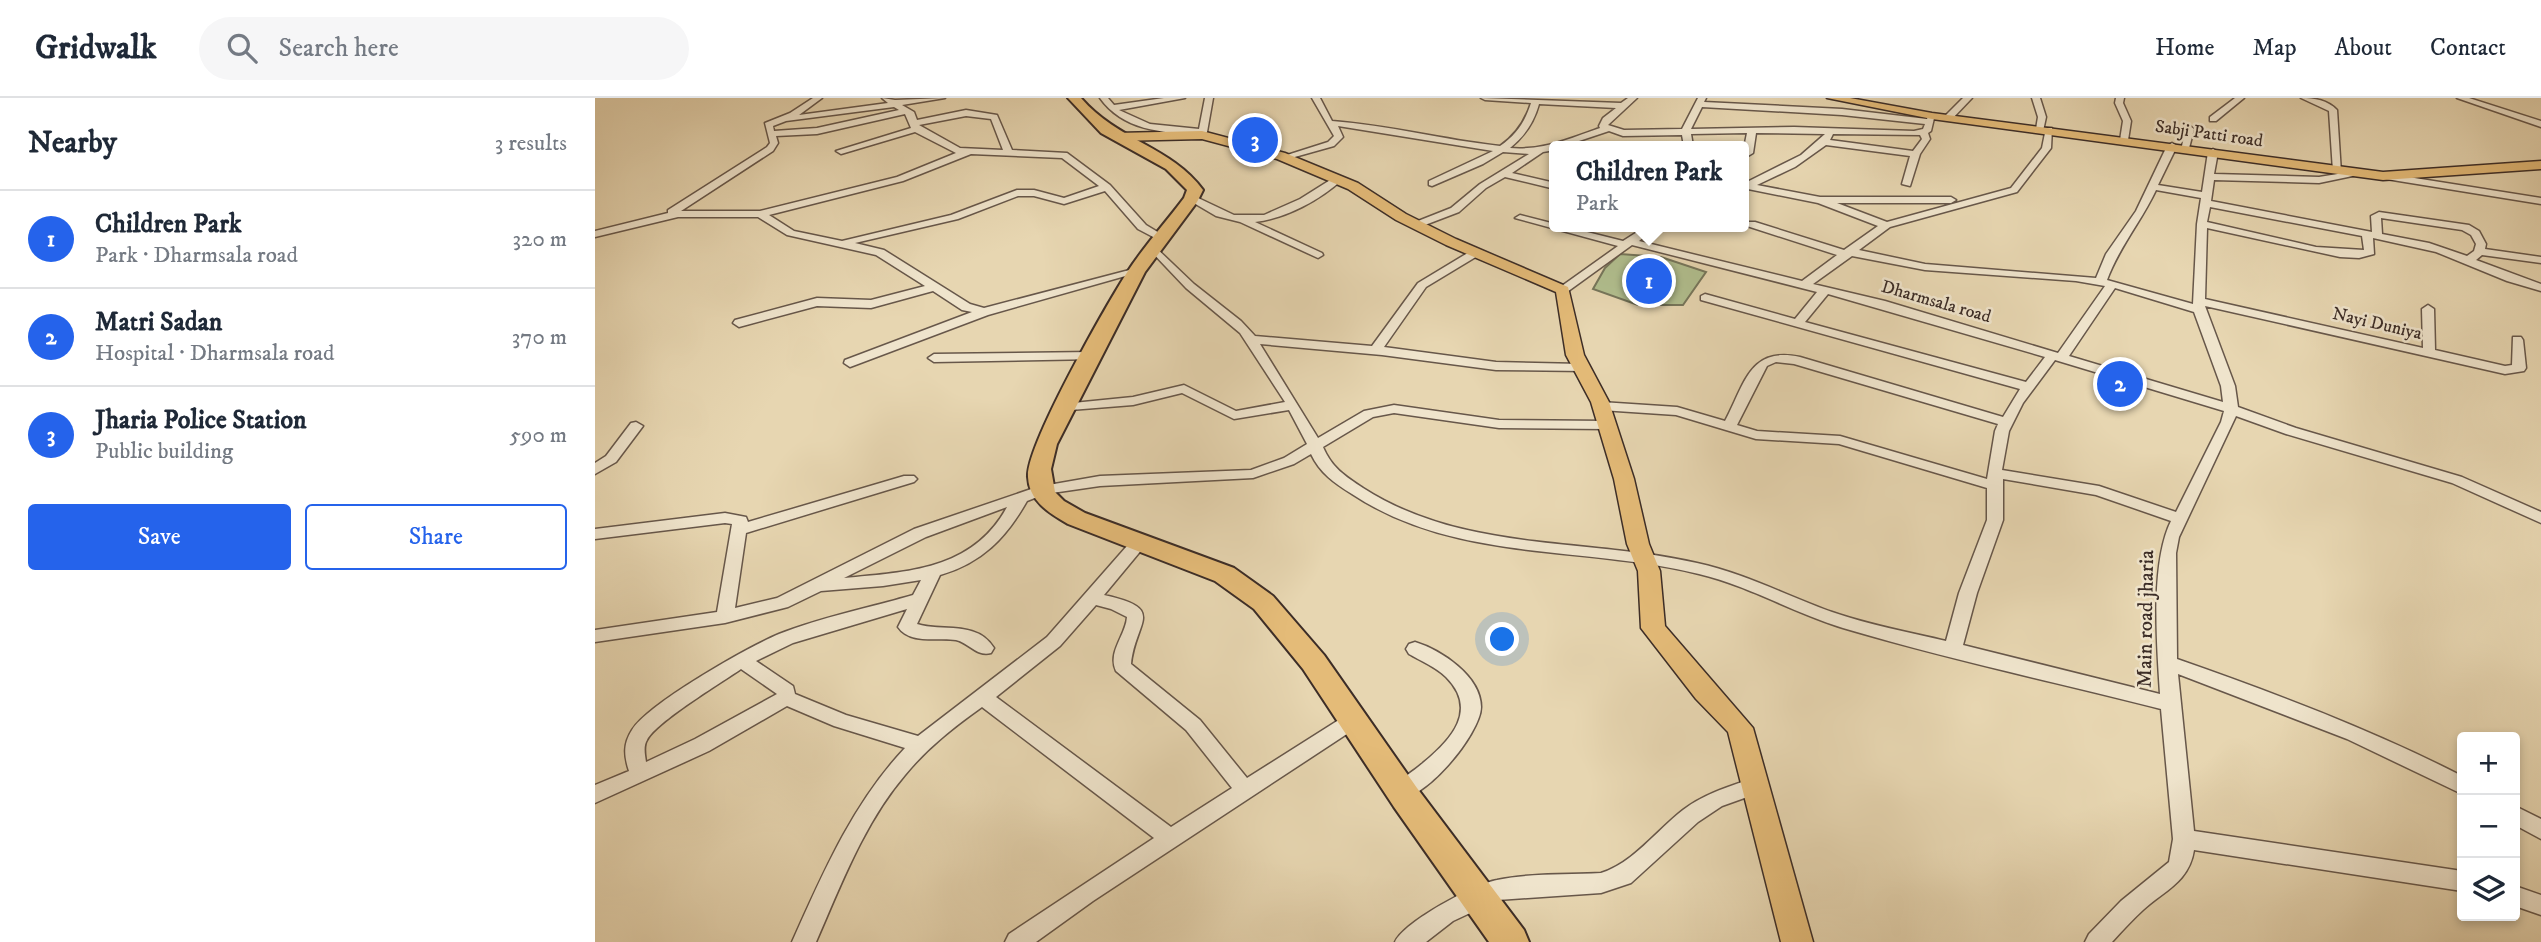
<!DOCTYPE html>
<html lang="en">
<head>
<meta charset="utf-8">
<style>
	:root { --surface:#fff; --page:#f6f6f7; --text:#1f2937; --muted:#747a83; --line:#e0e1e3; --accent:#2563eb }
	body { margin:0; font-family:"IM FELL DW Pica",serif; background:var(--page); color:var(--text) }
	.controls { position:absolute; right:21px; bottom:21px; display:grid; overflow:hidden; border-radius:7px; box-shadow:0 4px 10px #0003 }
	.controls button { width:63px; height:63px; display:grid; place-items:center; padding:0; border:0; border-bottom:2px solid var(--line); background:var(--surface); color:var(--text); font:35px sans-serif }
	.you { position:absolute; left:908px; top:542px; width:24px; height:24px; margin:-18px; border:5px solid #fff; border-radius:50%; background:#1a73e8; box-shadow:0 0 0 10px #1a73e833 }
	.badge { display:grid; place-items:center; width:46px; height:46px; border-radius:50%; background:var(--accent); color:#fff; font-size:23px; font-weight:700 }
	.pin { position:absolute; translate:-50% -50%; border:4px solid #fff; box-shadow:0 2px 7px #0006 }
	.popup { position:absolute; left:954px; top:43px; width:200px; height:91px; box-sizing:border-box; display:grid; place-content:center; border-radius:7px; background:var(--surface); filter:drop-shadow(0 2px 5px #0005); font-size:23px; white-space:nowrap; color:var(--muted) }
	.popup b { font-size:26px; color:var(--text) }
	.popup::after { content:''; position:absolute; left:50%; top:100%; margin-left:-14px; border:14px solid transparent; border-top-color:var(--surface) }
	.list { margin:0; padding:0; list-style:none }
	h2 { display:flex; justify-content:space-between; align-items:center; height:91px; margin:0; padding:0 28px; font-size:30px }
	h2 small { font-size:23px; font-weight:400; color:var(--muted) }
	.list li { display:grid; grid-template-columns:46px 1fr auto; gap:21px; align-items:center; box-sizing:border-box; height:98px; padding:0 28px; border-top:2px solid var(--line) }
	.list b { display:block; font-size:26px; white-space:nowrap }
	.list p { margin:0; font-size:23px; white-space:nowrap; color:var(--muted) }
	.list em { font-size:23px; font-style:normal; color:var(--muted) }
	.actions { display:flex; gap:14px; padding:21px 28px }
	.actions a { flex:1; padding:16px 0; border:2px solid var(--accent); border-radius:7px; text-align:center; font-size:24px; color:var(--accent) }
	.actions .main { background:var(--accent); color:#fff }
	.icon { flex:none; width:38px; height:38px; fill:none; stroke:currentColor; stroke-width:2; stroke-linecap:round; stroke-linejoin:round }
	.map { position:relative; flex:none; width:1946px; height:844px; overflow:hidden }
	header { display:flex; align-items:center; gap:42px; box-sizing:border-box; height:98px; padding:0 35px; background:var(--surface); border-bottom:2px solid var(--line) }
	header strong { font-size:33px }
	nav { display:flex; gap:38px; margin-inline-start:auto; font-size:24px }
	.search { width:490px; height:63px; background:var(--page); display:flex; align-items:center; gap:18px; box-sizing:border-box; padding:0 24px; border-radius:38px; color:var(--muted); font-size:26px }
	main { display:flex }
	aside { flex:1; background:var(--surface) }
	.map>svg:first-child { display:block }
</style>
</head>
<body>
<header>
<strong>Gridwalk</strong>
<div class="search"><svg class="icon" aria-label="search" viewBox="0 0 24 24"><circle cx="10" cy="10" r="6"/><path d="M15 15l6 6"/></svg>Search here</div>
<nav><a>Home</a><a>Map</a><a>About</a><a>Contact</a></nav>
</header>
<main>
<aside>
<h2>Nearby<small>3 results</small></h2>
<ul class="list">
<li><span class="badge">1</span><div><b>Children Park</b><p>Park · Dharmsala road</p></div><em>320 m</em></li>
<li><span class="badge">2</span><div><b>Matri Sadan</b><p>Hospital · Dharmsala road</p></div><em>370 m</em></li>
<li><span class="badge">3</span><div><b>Jharia Police Station</b><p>Public building</p></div><em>590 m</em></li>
</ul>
<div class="actions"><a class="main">Save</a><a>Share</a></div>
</aside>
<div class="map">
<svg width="1946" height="844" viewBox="0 0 1946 844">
	<rect width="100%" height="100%" fill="#e7d6b1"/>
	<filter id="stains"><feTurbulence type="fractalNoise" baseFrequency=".00286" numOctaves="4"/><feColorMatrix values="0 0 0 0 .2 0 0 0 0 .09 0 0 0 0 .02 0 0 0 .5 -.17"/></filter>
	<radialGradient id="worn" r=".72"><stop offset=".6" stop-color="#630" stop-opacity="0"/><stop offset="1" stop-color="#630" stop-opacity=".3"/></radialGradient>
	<path fill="#b1bf8f" stroke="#76765b" stroke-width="2" d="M1025,156L1066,159L1111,174L1088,207H1043L998,191L1010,170Z"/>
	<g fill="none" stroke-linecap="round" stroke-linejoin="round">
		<g stroke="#67574a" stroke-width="3">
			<g id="minor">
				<path d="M218,0H227L204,17L293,5L287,0L300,2L350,0L307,7L319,14L322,22L371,12L402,17L417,52L472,55L515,87L551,127L571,139L562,141L543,131L510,93L469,106L439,98H423L363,121L260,145L289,152L375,206L389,210L542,170L548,173L393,217L255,269L249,265L250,262L377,214L367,212L338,193L276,210L222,208L144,229L138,225L140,222L222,200L276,202L330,188L281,157L192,137L163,119H83L0,139V133L73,115V112L172,49L175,45L170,25L195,15ZM299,9L304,12L222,30L179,33L178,28L191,23ZM310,16L316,30L241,53L246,56L320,34L361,55L302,79L165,113H86L178,53L183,45L181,38L222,36ZM371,18L396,21L408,52L365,50L324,27ZM376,56L467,60L504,88L469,100L439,92H422L356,117L247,143L199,133L174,117L308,83Z"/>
				<path d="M505,0H513L519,7L569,0H590L524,12L555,26L604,31L610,0H618L612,34L607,40L603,36C566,35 528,32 505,0Z"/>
				<path d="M717,0H725L737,23C793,27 849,42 905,48C921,37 930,24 936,5L890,2L886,0L1026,5L1033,0H1042L1013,27L1029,32L1087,31L1103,0H1111L1109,4L1247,11L1332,21L1334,16H1340L1336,33L1333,35L1335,41L1325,56L1315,88L1307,86L1315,58L1231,47L1200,69L1162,87L1225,99H1356L1361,102L1356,105H1242L1292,124L1416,90L1447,50L1451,30H1457L1456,50L1422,94L1295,129L1264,152L1330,166L1501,180L1511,156L1541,113L1572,48L1577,45L1582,48L1563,87L1607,94L1613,54L1618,51L1623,54L1619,76L1724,79L1767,72L1772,75L1724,85L1619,82L1616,103L1777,134L1776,118L1784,114L1874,127L1884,133L1891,146L1890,151L1946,159V165L1887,157L1881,162L1946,186V193L1912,183L1841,154L1778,140L1779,156L1764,160L1745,159L1612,130L1610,201L1828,250L1827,211L1833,207L1839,211L1840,252L1910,268L1917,267L1918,239H1926L1928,242L1931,270L1929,273L1910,276L1610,208L1640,288L1643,309L1701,330L1867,379L1946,414V425L1857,385L1691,336L1641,318L1584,439L1581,455L1582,561C1679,595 1775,631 1867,678V696L1752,641L1583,576L1599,733L1867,773V793L1599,752C1594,784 1570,792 1548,812C1537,822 1527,833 1517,844H1490L1494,836L1526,803L1574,764L1578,741L1566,611C1460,584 1352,561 1248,530C1199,515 1154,488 1104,476C988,447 861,465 757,396C739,385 725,375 716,356L699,366L658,380L505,388L450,396L432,403C411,440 387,465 345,477L322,526C347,534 382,522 399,550L396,555C382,559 374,545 361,542C343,539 315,547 303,529L312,511L198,545L161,563L198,588L200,596L251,617L323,638L452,539L539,440L545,439L553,444L509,497C573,511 540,523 536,566L605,622L652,680L750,618L757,616L764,618L767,623L764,628L498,803L441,844H410L414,836L559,740L387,609C359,629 332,650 310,677C269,725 246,787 221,844H197C228,775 258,705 310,650L239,628L192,608L114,653L0,705V687L34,673C29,658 28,646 37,632C54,605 153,549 184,536C227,519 274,510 318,497L326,482L288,488L226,493L193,509L130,525L0,544V532L122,514L137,426L130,425L0,441V431L130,415L151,419L153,424L309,378H319L322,381L319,384L151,435L140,510L182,500L319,431L442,389L505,378L656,372L689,360L712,346L694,312L639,321L587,295L538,307L463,313L461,310L463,307L468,306L538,299L589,287L641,313L690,304L645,235L591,190L553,150L558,147L599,186L646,223L660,238L777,248L823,185L876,153H884V157L831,189L789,249L901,264L986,266L993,270L991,273L901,272L787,257L665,246L723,340L769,313L799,307L904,322L1012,323L1019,327L1012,331L904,330L799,315L778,319L728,349C737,370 750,378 768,390C869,455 990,439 1102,465C1149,475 1192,498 1237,514C1274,527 1313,534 1351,543L1364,495L1392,422V390L1244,346L1161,341L1081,317L1006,312L999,308L1006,304L1082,309L1130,323C1150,286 1154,248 1205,259L1408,319L1425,291L1106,202V198L1110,196L1200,221L1222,194L1037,147L972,194H964V190L1023,148L920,120L925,117L960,126V129H972L1028,143L1050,129H1061L1044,143L1207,183L1242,157L1152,128V124H1160L1249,152L1283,128L1223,105L1148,90V86L1206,57L1230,36L1161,35L1158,55L1153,58L1148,55L1152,35L1096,36L1098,48H1089L1087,37L1028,38L1014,33L969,48H960V52L948,54L917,75L960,85V91L910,79L891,90L864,114L822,130L817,127L818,125L856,110L885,86L934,56L908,54L888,66L837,88L834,87V83L898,53L743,28L748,39L739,48L689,62V58L733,44L739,38ZM944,6L1021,10L1008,20L1004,28L1005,30C976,40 947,53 915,50C930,38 939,24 944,6ZM1107,9L1247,17L1330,26L1328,31L1319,33L1199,29L1096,31ZM1238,36L1325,37L1327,41L1318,53L1235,42ZM1561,92L1606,100L1602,126L1598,206L1512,182C1524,149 1546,124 1561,92ZM1615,109L1767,138L1769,152L1721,149L1612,124ZM1786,120L1867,132L1876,137L1881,146L1879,153L1872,158L1834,145L1787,136ZM1257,158L1330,172L1481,183L1510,188L1463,255L1290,203L1218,186ZM1520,190L1599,214L1626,288L1628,304L1474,258ZM1233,196L1450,259L1431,284L1210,224ZM1460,262L1629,313L1626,324L1581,414L1504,388L1407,372L1414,333L1428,305ZM1181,264L1199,266L1403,326L1400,333L1392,381L1245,338L1162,333L1142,327L1172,268ZM1408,381L1501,397L1576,423C1555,466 1562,548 1565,596L1368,547L1382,495L1408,422ZM412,409C378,472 313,474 249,480L331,439ZM501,507L516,511L532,519C531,537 512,554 521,573L591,632L637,690L576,729L401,599L465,548ZM146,571L182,596L100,641L51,664C50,657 48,648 52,642C61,624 126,585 146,571Z"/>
				<path d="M1368,0H1377L1356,22H1350V18Z"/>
				<path d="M1437,0H1445L1451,19L1448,33L1441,31L1443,19Z"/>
				<path d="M1521,0H1529L1528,5L1536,23L1533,42L1529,45L1525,42L1528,23L1520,5Z"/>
				<path d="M1640,0H1649L1621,23H1615V19Z"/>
				<path d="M1706,0C1720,0 1732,2 1742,12L1746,75L1738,73L1734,13Z"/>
				<path d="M1862,0H1874L1946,23V29Z"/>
				<path d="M1595,28L1599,31L1594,50L1586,52L1591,31Z"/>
				<path d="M1788,75L1946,100V106L1785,80L1783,78Z"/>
				<path d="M740,79L748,81C725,102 692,120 660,124L727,155L728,157L723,160L645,124L621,118L592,101L601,99L639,117H669L705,101Z"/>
				<path d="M497,254L503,258L502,261L339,264L333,260L339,256Z"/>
				<path d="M41,324L48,328L21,364L0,376V365L11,358L36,325Z"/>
				<path d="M820,544C846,552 886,578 886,609C886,636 825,709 799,700L796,694C802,682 818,674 828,665C856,642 884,612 851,579C841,569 826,563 814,556L811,551L814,546Z"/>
				<path d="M1162,679L1169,681L1172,687L1169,693L1127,708L1103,724L1036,785L1006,795L903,802L858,823L831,844H800C809,824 879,786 902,782C935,775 972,777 1006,775C1038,765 1061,733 1088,712C1110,695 1136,688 1162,679Z"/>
				<path d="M1920,708L1946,721V741L1920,727Z"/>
				<path d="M1920,788L1946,797V817L1920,808Z"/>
			</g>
		</g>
		<g stroke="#3c2d27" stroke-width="3">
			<g id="major">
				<path d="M1232,0H1255L1337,15L1788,74L1946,63V71L1788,82L1337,21Z"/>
				<path d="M607,33L690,55L763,85L811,116L861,141L973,189L989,257L1014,304L1039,381L1054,446L1065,473L1070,528L1158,630L1218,844H1186L1133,634L1101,601L1046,530L1043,473L1032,446L1019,381L996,304L971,257L961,194L851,147L801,122L753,91L682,61L607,41L522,43L516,39L522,35Z"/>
			</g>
		</g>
		<g stroke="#3c2d27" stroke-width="4">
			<path id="highway" d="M473,0H486C523,43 577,49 608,92L602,104L550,174L462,346L456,371L460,394L469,403L490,415L639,470L678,498L729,557L822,690L929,832L934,844H894L799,709L708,571L659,511L620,483L473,426C454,415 434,403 433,379C431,347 512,206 533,173C550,147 571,124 589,100L592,92L571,71L506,35Z"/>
		</g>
		<use href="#minor" fill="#efe4cc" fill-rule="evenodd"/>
		<use href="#major" fill="#e4bb78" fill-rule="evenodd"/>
		<use href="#highway" fill="#e4bb78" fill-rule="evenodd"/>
	</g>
	<g text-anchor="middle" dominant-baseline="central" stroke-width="5" stroke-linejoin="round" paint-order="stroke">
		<g font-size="18" fill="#3c2d27" stroke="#efe4cc">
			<text transform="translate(1614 36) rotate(8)">Sabji Patti road</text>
			<text transform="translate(1341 204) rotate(16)">Dharmsala road</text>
			<text transform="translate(1782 226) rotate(13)">Nayi Duniya</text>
		</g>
		<g font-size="21" fill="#3c2d27" stroke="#efe4cc">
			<text transform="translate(1551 521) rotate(-89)">Main road jharia</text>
		</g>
	</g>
	<rect width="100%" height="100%" filter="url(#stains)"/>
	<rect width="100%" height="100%" fill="url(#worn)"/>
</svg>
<div class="controls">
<button>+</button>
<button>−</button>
<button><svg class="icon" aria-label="layers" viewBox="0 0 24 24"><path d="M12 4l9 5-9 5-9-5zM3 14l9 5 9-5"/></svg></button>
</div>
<div class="you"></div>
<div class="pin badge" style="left:1054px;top:183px">1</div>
<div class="popup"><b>Children Park</b>Park</div>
<div class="pin badge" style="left:1525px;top:286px">2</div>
<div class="pin badge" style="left:660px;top:42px">3</div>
</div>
</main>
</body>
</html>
